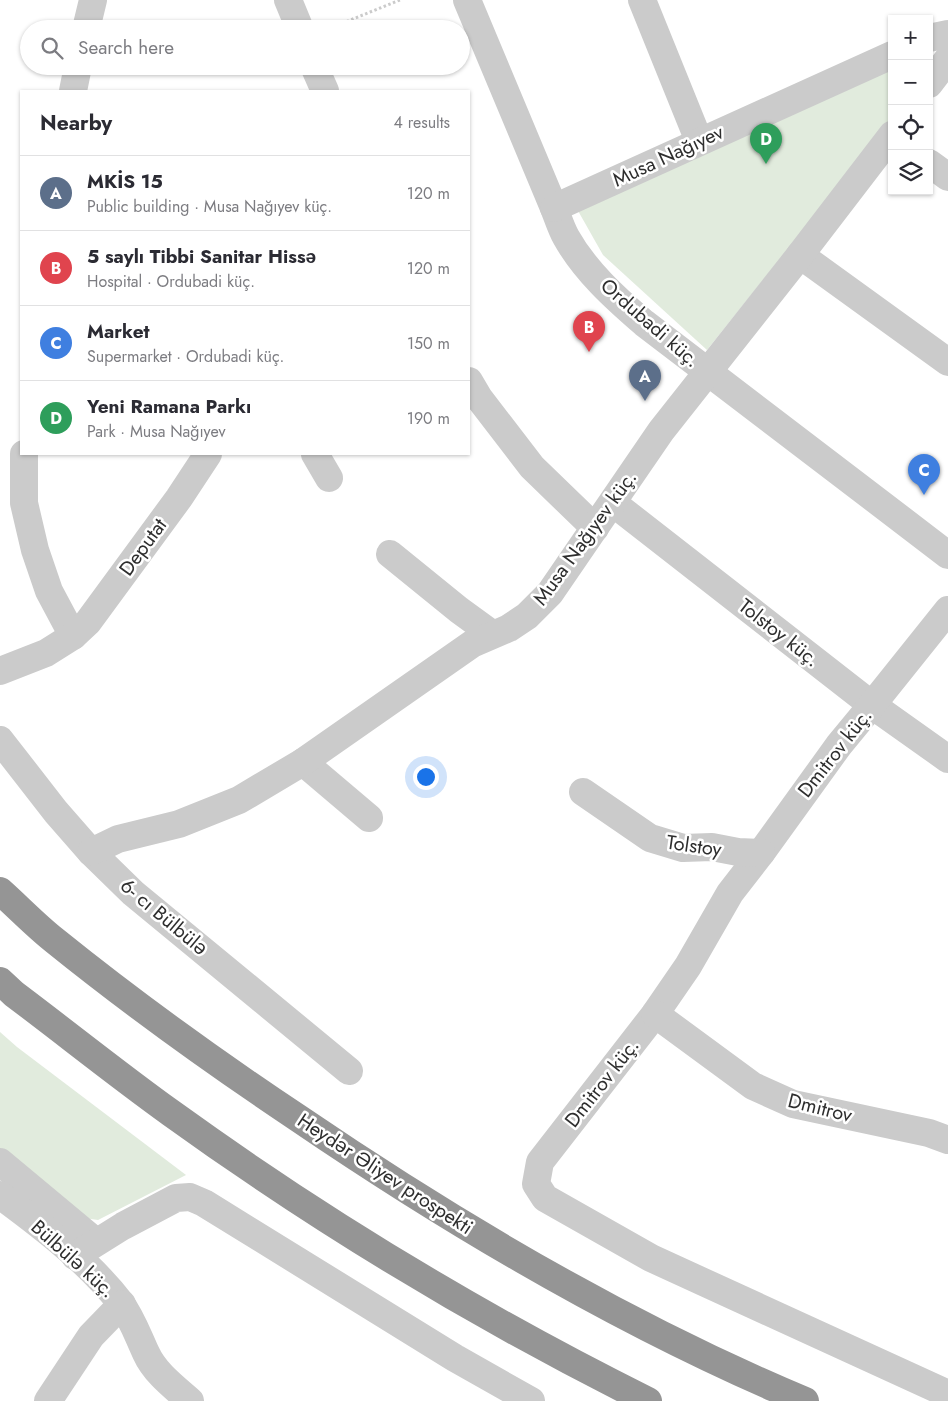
<!DOCTYPE html>
<html lang="en">
<head>
<meta charset="utf-8">
<style>
	:root { --surface:#fff; --page:#f7f7f7; --text:#2b2b33; --muted:#7c7c81; --line:#e1e1e2; --accent:#da503c }
	body { margin:0; font-family:Jost,sans-serif; background:var(--page); color:var(--text) }
	.controls { position:absolute; right:15px; top:15px; display:grid; overflow:hidden; border-radius:0px; box-shadow:0 1px 4px #0004 }
	.controls button { width:45px; height:45px; display:grid; place-items:center; padding:0; border:0; border-bottom:1px solid var(--line); background:var(--surface); color:var(--text); font:25px sans-serif }
	.you { position:absolute; left:425px; top:776px; width:18px; height:18px; margin:-12px; border:4px solid #fff; border-radius:50%; background:#1a73e8; box-shadow:0 0 0 8px #1a73e833 }
	.badge { display:grid; place-items:center; width:32px; height:32px; border-radius:50%; background:var(--accent); color:#fff; font-size:16px; font-weight:700 }
	.pin { position:absolute; translate:-50% -41px; filter:drop-shadow(0 1px 2px #0008) }
	.pin::after { content:''; position:absolute; top:26px; width:18px; height:15px; background:inherit; clip-path:polygon(0 0,100% 0,50% 100%) }
	.list { margin:0; padding:0; list-style:none }
	h2 { display:flex; justify-content:space-between; align-items:center; height:65px; margin:0; padding:0 20px; font-size:21px }
	h2 small { font-size:16px; font-weight:400; color:var(--muted) }
	.list li { display:grid; grid-template-columns:32px 1fr auto; gap:15px; align-items:center; box-sizing:border-box; height:75px; padding:0 20px; border-top:1px solid var(--line) }
	.list b { display:block; font-size:19px; white-space:nowrap }
	.list p { margin:0; font-size:16px; white-space:nowrap; color:var(--muted) }
	.list em { font-size:16px; font-style:normal; color:var(--muted) }
	.icon { flex:none; width:28px; height:28px; fill:none; stroke:currentColor; stroke-width:2; stroke-linecap:round; stroke-linejoin:round }
	.map { position:relative; flex:none; width:948px; height:1401px; overflow:hidden }
	.search { position:absolute; background:var(--surface); box-shadow:0 1px 4px #0004; left:20px; top:20px; width:450px; height:55px; display:flex; align-items:center; gap:12px; box-sizing:border-box; padding:0 18px; border-radius:28px; color:var(--muted); font-size:19px }
	.panel { position:absolute; background:var(--surface); box-shadow:0 1px 4px #0004; left:20px; top:90px; width:450px; height:365px; border-radius:0px }
	.map>svg:first-child { display:block }
</style>
</head>
<body>
<div class="map">
<svg width="948" height="1401" viewBox="0 0 948 1401">
	<rect width="100%" height="100%" fill="#fff"/>
	<g fill="#e1ebdd">
		<path d="M892,66V119L707,350L603,255L577,209Z"/>
		<path d="M0,1032L17,1047L186,1175L98,1220L77,1217L0,1151Z"/>
	</g>
	<g fill="none" stroke-linecap="round" stroke-linejoin="round">
		<path stroke="#cbcbcb" stroke-width="3" stroke-dasharray="2.5 2.5" stroke-linecap="butt" d="M328,29L400,0"/>
		<g stroke="#cbcbcb" stroke-width="28">
			<path d="M288,0L300,29"/>
			<path d="M467,0L554,208C558,218 561,228 566,237C585,271 615,298 644,323L948,555"/>
			<path d="M642,0L699,141"/>
			<path d="M86,29L93,0"/>
			<path d="M929,38L948,34"/>
			<path d="M314,66L325,91"/>
			<path d="M929,84L948,59"/>
			<path d="M73,91L78,66"/>
			<path d="M929,163L948,177"/>
			<path d="M554,208L892,55"/>
			<path d="M800,255L948,362"/>
			<path d="M469,381L479,398L532,467L595,528"/>
			<path d="M24,454V503L35,550L49,591L73,636"/>
			<path d="M315,454L329,478"/>
			<path d="M613,503L872,705L948,759"/>
			<path d="M390,554L459,610L492,634"/>
			<path d="M948,610L872,705L839,745L761,853L730,893L688,966L655,1014L540,1162L536,1184L545,1198L651,1258L948,1394"/>
			<path d="M0,671L46,653L73,636L88,622L179,498L208,454"/>
			<path d="M0,740L56,812L91,852L133,893L349,1071"/>
			<path d="M303,762L369,818"/>
			<path d="M583,792L650,838L683,848L712,847L738,852L761,853"/>
			<path d="M91,852L118,839L179,824L239,800L303,762L472,644L509,628L527,616L550,593L661,431L800,255L892,135"/>
			<path d="M655,1014L753,1086L793,1104L929,1133L948,1140"/>
			<path d="M0,1162L96,1242"/>
			<path d="M0,1195C42,1226 88,1261 120,1302C132,1318 138,1336 146,1353C155,1373 174,1387 190,1401"/>
			<path d="M75,1256L123,1226L176,1198L190,1197L204,1203L455,1358L531,1401"/>
			<path d="M48,1401L91,1336L122,1304"/>
		</g>
		<g stroke="#959595" stroke-width="28">
			<path d="M0,891C18,907 35,925 54,940C132,1003 214,1062 298,1118C458,1227 626,1326 805,1401"/>
			<path d="M0,981L14,994C66,1033 118,1075 171,1113C322,1222 481,1318 648,1401"/>
		</g>
	</g>
	<g text-anchor="middle" dominant-baseline="central" stroke-width="5" stroke-linejoin="round" paint-order="stroke">
		<g font-size="20" fill="#2e2e2e" stroke="#fff">
			<text transform="translate(668 156) rotate(-25)">Musa Nağıyev</text>
			<text transform="translate(650 323) rotate(41)">Ordubadi küç.</text>
			<text transform="translate(585 538) rotate(-54)">Musa Nağıyev küç.</text>
			<text transform="translate(143 547) rotate(-54)">Deputat</text>
			<text transform="translate(779 633) rotate(38)">Tolstoy küç.</text>
			<text transform="translate(835 753) rotate(-52)">Dmitrov küç.</text>
			<text transform="translate(694 846) rotate(8)">Tolstoy</text>
			<text transform="translate(164 917) rotate(40)">6- cı Bülbülə</text>
			<text transform="translate(602 1083) rotate(-52)">Dmitrov küç.</text>
			<text transform="translate(820 1108) rotate(14)">Dmitrov</text>
			<text transform="translate(385 1174) rotate(33)">Heydər Əliyev prospekti</text>
			<text transform="translate(73 1259) rotate(42)">Bülbülə küç.</text>
		</g>
	</g>
</svg>
<div class="controls">
<button>+</button>
<button>−</button>
<button><svg class="icon" aria-label="locate" viewBox="0 0 24 24"><circle cx="12" cy="12" r="6"/><path d="M12 2v4M12 18v4M2 12h4M18 12h4"/></svg></button>
<button><svg class="icon" aria-label="layers" viewBox="0 0 24 24"><path d="M12 4l9 5-9 5-9-5zM3 14l9 5 9-5"/></svg></button>
</div>
<div class="you"></div>
<div class="pin badge" style="left:645px;top:401px;background:#5c6f8a">A</div>
<div class="pin badge" style="left:589px;top:352px;background:#e0444e">B</div>
<div class="pin badge" style="left:924px;top:495px;background:#3f7fe0">C</div>
<div class="pin badge" style="left:766px;top:164px;background:#2e9e5b">D</div>
<div class="search"><svg class="icon" aria-label="search" viewBox="0 0 24 24"><circle cx="10" cy="10" r="6"/><path d="M15 15l6 6"/></svg>Search here</div>
<section class="panel">
<h2>Nearby<small>4 results</small></h2>
<ul class="list">
<li><span class="badge" style="background:#5c6f8a">A</span><div><b>MKİS 15</b><p>Public building · Musa Nağıyev küç.</p></div><em>120 m</em></li>
<li><span class="badge" style="background:#e0444e">B</span><div><b>5 saylı Tibbi Sanitar Hissə</b><p>Hospital · Ordubadi küç.</p></div><em>120 m</em></li>
<li><span class="badge" style="background:#3f7fe0">C</span><div><b>Market</b><p>Supermarket · Ordubadi küç.</p></div><em>150 m</em></li>
<li><span class="badge" style="background:#2e9e5b">D</span><div><b>Yeni Ramana Parkı</b><p>Park · Musa Nağıyev</p></div><em>190 m</em></li>
</ul>
</section>
</div>
</body>
</html>
